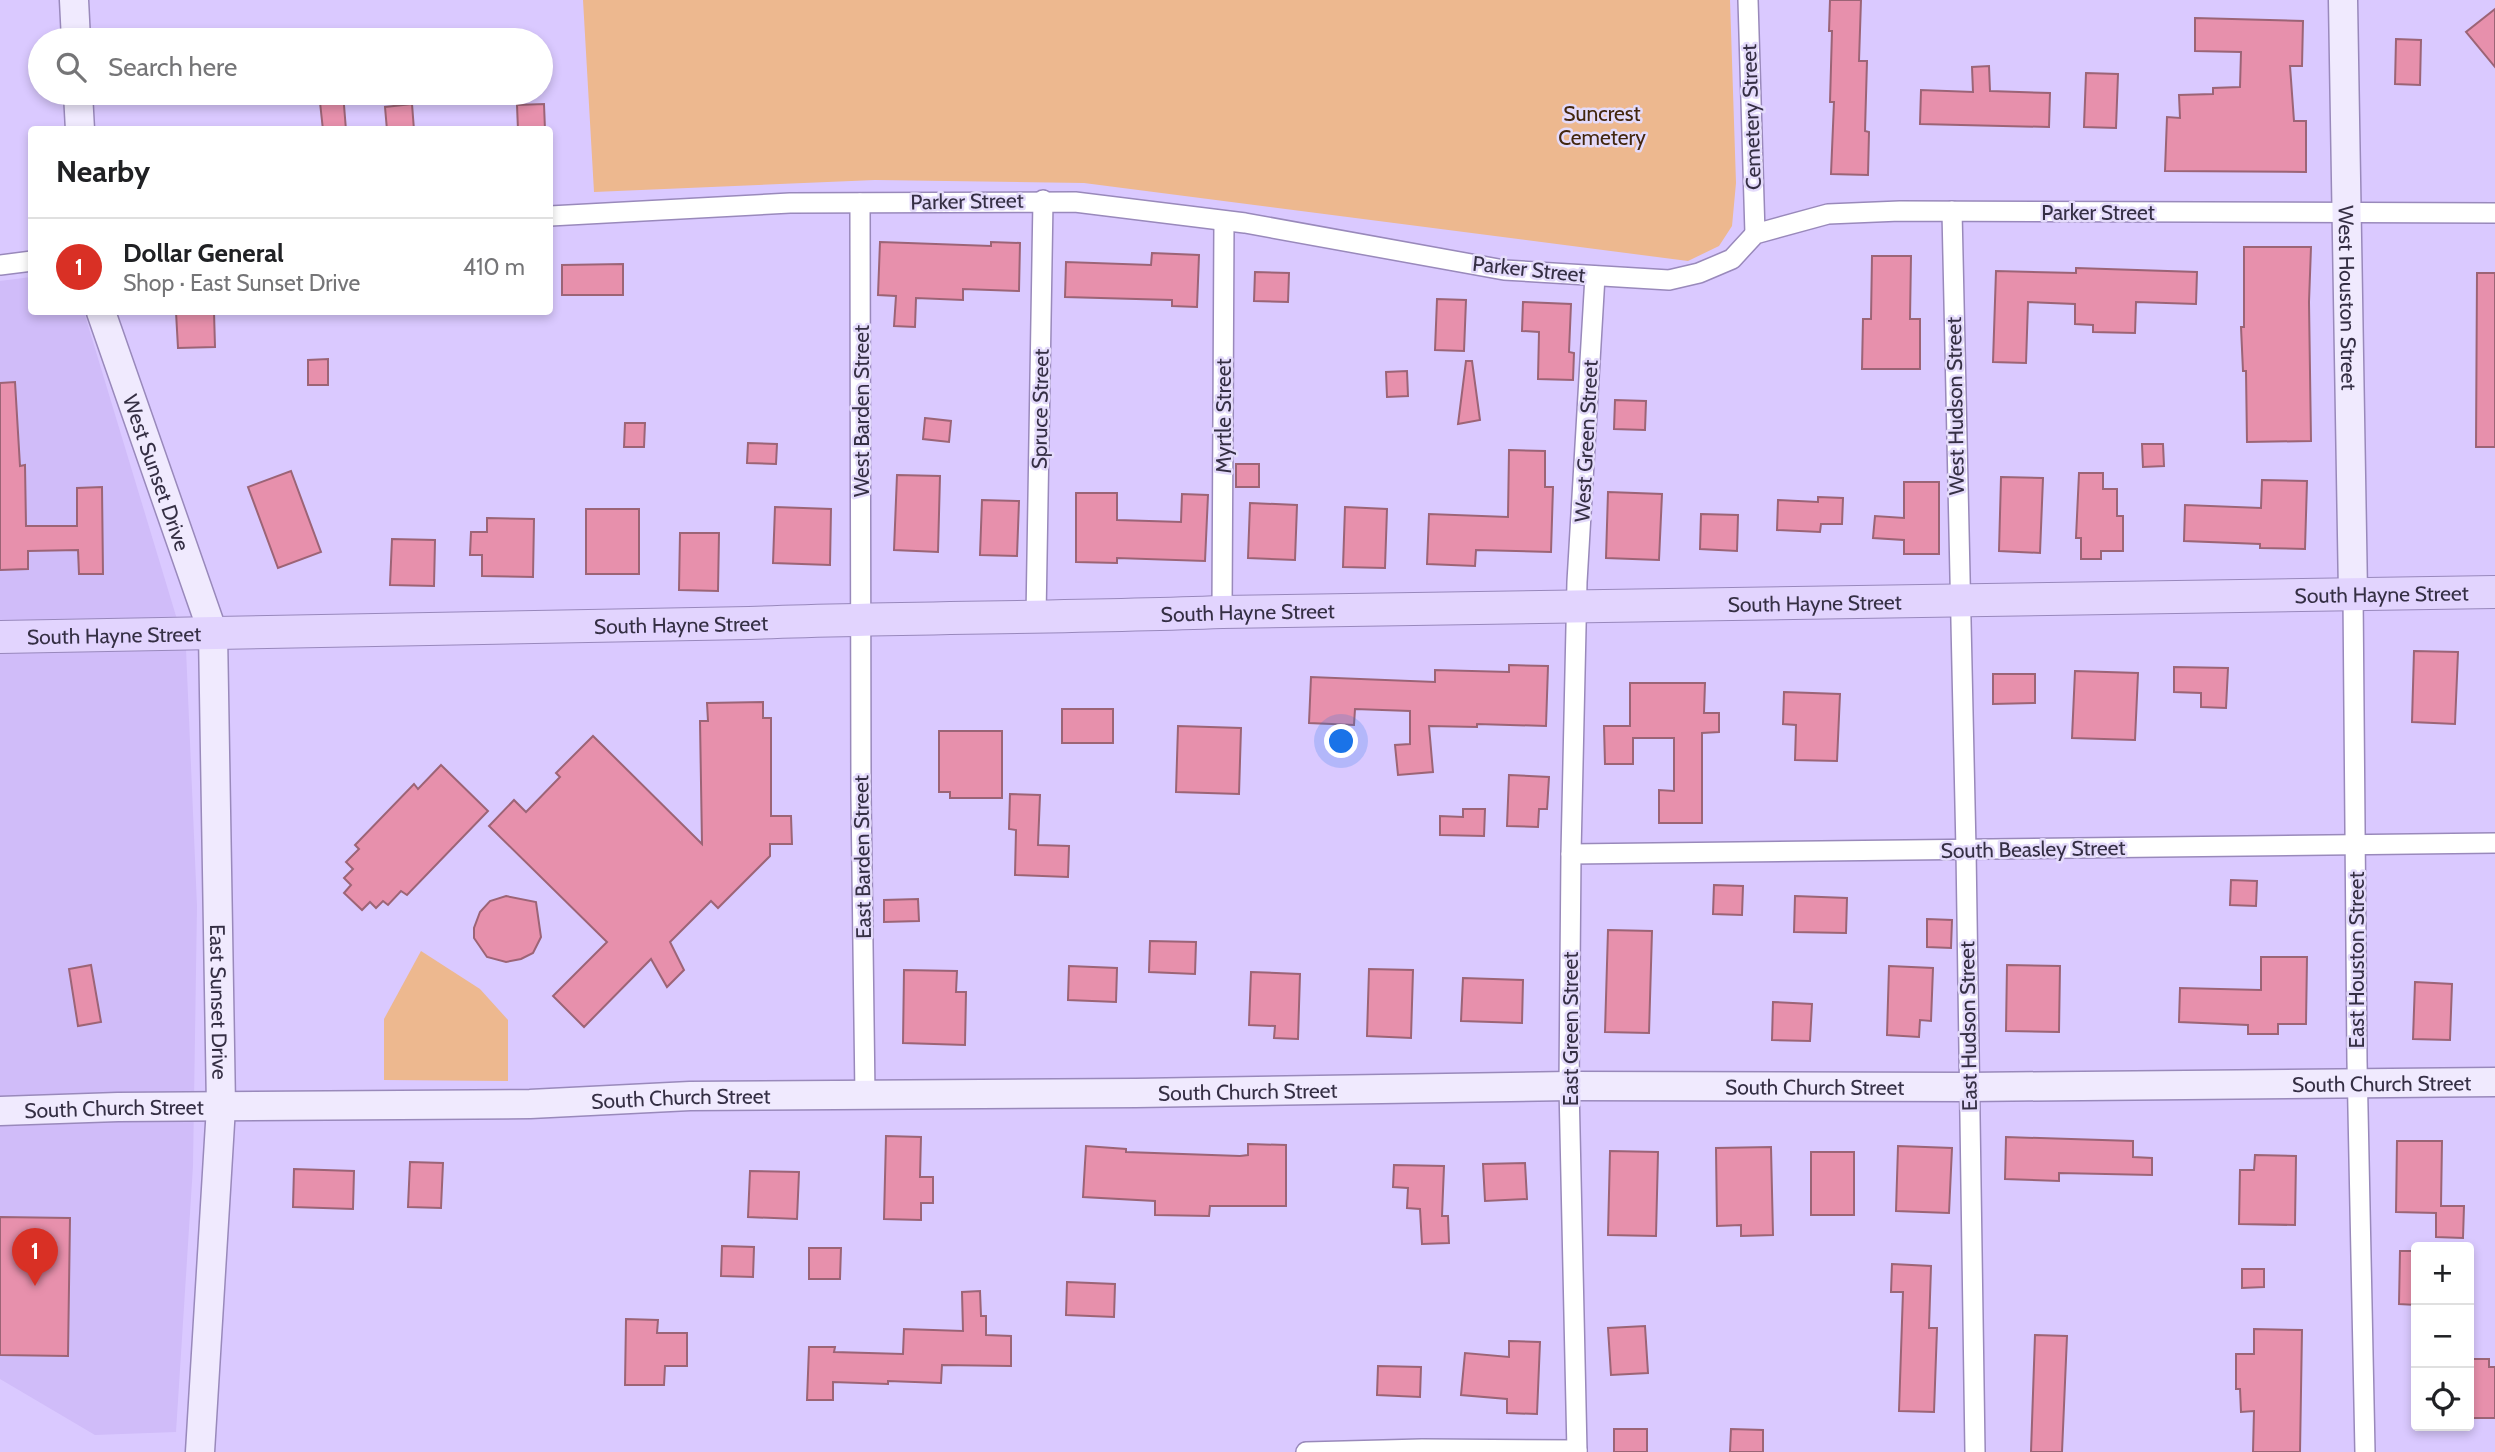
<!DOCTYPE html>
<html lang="en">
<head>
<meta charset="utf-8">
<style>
	:root { --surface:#fff; --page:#f6f6f6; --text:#202124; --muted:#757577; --line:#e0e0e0; --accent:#d93025 }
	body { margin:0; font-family:Cabin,sans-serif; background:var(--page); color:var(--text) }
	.controls { position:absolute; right:21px; bottom:21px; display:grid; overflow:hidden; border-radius:7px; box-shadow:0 4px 10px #0003 }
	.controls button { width:63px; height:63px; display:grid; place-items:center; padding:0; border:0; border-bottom:2px solid var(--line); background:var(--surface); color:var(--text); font:35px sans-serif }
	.you { position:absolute; left:1342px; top:742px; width:24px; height:24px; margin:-18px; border:5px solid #fff; border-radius:50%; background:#1a73e8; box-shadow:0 0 0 10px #1a73e833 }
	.badge { display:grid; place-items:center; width:46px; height:46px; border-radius:50%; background:var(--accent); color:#fff; font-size:23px; font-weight:700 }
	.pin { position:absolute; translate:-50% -58px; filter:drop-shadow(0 2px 4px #0008) }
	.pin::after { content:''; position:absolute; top:37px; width:24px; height:21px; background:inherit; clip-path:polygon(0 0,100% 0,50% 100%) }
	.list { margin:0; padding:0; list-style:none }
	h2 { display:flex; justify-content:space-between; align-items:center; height:91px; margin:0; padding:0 28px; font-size:30px }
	h2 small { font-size:23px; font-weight:400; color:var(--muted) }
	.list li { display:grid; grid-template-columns:46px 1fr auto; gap:21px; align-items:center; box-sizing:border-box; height:98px; padding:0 28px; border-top:2px solid var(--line) }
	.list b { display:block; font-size:26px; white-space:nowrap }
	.list p { margin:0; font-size:23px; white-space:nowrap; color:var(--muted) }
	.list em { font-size:23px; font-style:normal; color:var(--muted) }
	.icon { flex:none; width:38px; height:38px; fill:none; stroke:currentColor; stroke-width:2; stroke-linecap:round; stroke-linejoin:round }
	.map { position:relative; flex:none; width:2495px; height:1452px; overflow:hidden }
	.search { position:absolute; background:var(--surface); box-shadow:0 4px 10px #0003; left:28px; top:28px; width:525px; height:77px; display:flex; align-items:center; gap:18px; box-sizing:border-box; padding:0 24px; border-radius:38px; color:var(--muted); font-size:26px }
	.panel { position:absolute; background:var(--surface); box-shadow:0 4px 10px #0003; left:28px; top:126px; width:525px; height:189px; border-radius:7px }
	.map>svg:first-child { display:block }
</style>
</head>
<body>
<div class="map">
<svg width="2495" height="1452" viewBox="0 0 2495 1452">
	<rect width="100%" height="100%" fill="#dac9ff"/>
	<path fill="#d0bcf9" d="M31,277L32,312H84L186,649L197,906L193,1166L176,1432L95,1435L0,1379V281Z"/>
	<g fill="#edb88f">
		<path d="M583,0H1730L1736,183L1732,226L1719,246L1688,261L1084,183L875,180L594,192Z"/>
		<path d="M421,951L480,989L508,1020V1081L384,1080V1019Z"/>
	</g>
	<g fill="#e790ac" stroke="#9c6476" stroke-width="2">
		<path d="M1830,0H1861L1859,61H1867L1865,131L1869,132L1868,175L1831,174L1834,102H1830L1832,31H1829Z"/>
		<path d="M2495,9V67L2466,32Z"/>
		<path d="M2195,18L2303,21L2302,66H2290L2294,121H2306V172L2165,171L2167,117L2180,118L2179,95L2213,94V88L2240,87L2241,52L2195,51Z"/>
		<path d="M2396,39L2421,40L2420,85L2395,84Z"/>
		<path d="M1989,66L1990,91L2050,93L2049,127L1920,124L1921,90L1973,92L1972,67Z"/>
		<path d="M2086,73L2118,74L2116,128L2084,127Z"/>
		<path d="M319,93H343L346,130H323Z"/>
		<path d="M412,104L414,130H387L385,107Z"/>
		<path d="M544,104L545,130H518L517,105Z"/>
		<path d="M880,242L991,246V242L1020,243L1019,291L963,289V300L916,298L915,327L894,326L896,296L878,295Z"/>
		<path d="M2244,247H2311L2309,302L2311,441L2247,442L2246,371H2243L2241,327H2244Z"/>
		<path d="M1152,253L1199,255L1197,307L1172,306V300L1065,297L1066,262L1151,265Z"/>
		<path d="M1872,256H1911L1910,319H1920V369H1862L1863,319H1871Z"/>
		<path d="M623,264V295H562V265Z"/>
		<path d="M2076,268L2197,272L2196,304L2136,302L2135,333L2093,332V325L2075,324V304L2028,302L2026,363L1993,362L1996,271L2076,273Z"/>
		<path d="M1255,272L1289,273L1288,302L1254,301Z"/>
		<path d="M2477,273H2495V447H2476Z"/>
		<path d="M1437,299L1466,300L1464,351L1435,350Z"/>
		<path d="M1523,302L1571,304L1569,352L1574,353L1573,380L1538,379L1539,332L1522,331Z"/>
		<path d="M176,312H214L215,347L178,348Z"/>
		<path d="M328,359V385H308V360Z"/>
		<path d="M1466,361H1472L1480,420L1458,424Z"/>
		<path d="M1407,371L1408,396L1387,397L1386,372Z"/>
		<path d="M15,382L20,466L25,465L26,526H77V488L102,487L103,574H79L78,550L28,551V569L0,570V383Z"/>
		<path d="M1615,400L1646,401L1645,430L1614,429Z"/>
		<path d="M925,418L951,421L949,442L923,439Z"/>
		<path d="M625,423H645L644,447H624Z"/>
		<path d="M748,443L777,444L776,464L747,463Z"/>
		<path d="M2142,444H2163L2164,466L2143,467Z"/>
		<path d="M1509,450L1545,451V487H1553L1551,552L1476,550L1475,566L1427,564L1429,514L1508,517Z"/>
		<rect x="1236" y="464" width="23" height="23"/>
		<path d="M291,471L321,552L278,568L248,487Z"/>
		<path d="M2079,473H2103V489H2117V516H2123V551H2101V559H2081V538H2076Z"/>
		<path d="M897,475L940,476L938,552L894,550Z"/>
		<path d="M2001,477L2043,478L2040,553L1999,551Z"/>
		<path d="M2262,480L2307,481L2305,549L2260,548V544L2184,541L2185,505L2261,508Z"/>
		<path d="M1904,482H1939V554H1904V540L1873,538L1875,516L1904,518Z"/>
		<path d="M1608,492L1662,494L1659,560L1606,558Z"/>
		<path d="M1076,493H1117V520L1181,522L1182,494L1208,495L1205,561L1117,558V563L1076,562Z"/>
		<path d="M1818,497L1843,498L1842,524H1821L1820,532L1777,530L1778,500L1818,502Z"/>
		<path d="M982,500L1019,501L1017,556L980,555Z"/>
		<path d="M1250,503L1297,505L1295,560L1248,558Z"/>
		<path d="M775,507L831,509L830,565L773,563Z"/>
		<path d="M1345,507L1387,509L1385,568L1343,567Z"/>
		<rect x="586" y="509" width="53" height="65"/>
		<path d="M1701,514L1738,515L1737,551L1700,549Z"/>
		<path d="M487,518L534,519L533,577L482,576V555H470L471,532H487Z"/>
		<path d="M680,533H719L718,591L679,590Z"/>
		<path d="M392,539L435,540L434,586L390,585Z"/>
		<path d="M2414,651L2458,652L2455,724L2412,722Z"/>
		<path d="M1509,665L1548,666L1546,726L1477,724V727L1429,726L1433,772L1398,775L1395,745L1410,744V711L1355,709L1354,725L1309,723L1311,677L1435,682V670L1509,672Z"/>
		<path d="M2174,667L2228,668L2226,708L2201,707V693L2174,692Z"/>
		<path d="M2075,671L2138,673L2135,740L2072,738Z"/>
		<path d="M1993,674H2035V703L1993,704Z"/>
		<path d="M1630,683H1705L1704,713H1719V732L1702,733V823H1659V790L1674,791V738H1633V764H1605L1604,726H1630Z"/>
		<path d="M1784,692L1840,694L1837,761L1795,760L1796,725L1783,724Z"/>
		<path d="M763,702V718H771V816H791L792,844H770V856L718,908L711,901L670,942L684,970L667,987L651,959L584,1027L553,996L607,942L489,826L514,800L526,812L560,777L556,773L593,736L702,844L700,721H708L707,703Z"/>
		<rect x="1062" y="709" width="51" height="34"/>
		<path d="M1178,726L1241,728L1239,794L1176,792Z"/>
		<path d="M939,731H1002V798H950V792H939Z"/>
		<path d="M441,765L488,811L407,895L401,891L388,905L383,901L376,908L370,902L362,910L344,893L351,885L344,878L353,869L346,862L359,849L355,845L414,784L418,789Z"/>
		<path d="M1509,775L1549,777L1547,809H1539L1538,827L1507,826Z"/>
		<path d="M1010,794L1040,795L1038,845L1069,846L1068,877L1015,875L1016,830L1009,829Z"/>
		<path d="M1463,809H1485L1484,836L1440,835V816L1463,817Z"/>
		<path d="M2231,880L2257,881L2256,906L2230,905Z"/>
		<path d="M1714,885L1743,886L1742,915L1713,914Z"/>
		<path d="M506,896L536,902L541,937L533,953L521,959L506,962L487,957L474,938V928L480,912L490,901Z"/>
		<path d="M1795,896L1847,898L1846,933L1794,932Z"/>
		<path d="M918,899L919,921L884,922V900Z"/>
		<path d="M1927,919L1952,920L1951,948L1927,947Z"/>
		<path d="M1608,930L1652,931L1649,1033L1605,1032Z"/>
		<path d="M1150,941L1196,942L1195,974L1149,972Z"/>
		<path d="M2261,957H2307L2306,1024H2278V1034H2248V1025L2179,1022L2180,988L2261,990Z"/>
		<path d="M91,965L101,1022L78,1026L69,969Z"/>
		<path d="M2007,965L2060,966L2059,1032L2006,1031Z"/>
		<path d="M1069,966L1117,968L1116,1002L1068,1000Z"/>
		<path d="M1889,966L1933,968L1931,1021L1920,1020L1919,1037L1887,1035Z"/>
		<path d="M1369,969L1413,970L1411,1038L1367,1036Z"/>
		<path d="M904,970L957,971L956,992H966L965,1045L903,1043Z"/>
		<path d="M1251,972L1300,974L1298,1039L1274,1038L1275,1026L1249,1025Z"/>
		<path d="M1463,978L1523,980L1522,1023L1461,1021Z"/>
		<path d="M2415,982L2452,984L2450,1040L2413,1039Z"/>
		<path d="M1773,1002L1812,1004L1810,1041L1772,1040Z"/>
		<path d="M886,1136L921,1137L920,1177H933V1203H921V1220L884,1219Z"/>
		<path d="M2006,1137L2133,1141V1157L2152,1158V1175L2059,1173V1181L2005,1179Z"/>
		<path d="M2397,1141H2442L2441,1206H2464L2463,1238L2436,1237V1213L2396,1212Z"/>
		<path d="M1248,1144L1286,1145V1206H1210L1209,1216L1155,1215V1201L1083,1197L1086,1146L1126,1149V1152L1240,1156L1248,1155Z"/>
		<path d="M1898,1146L1952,1148L1949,1213L1896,1211Z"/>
		<path d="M1771,1147L1773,1235L1741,1236V1225L1717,1226L1716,1148Z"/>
		<path d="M1610,1151L1658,1152L1656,1236L1608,1235Z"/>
		<rect x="1811" y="1152" width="43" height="63"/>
		<path d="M2255,1155L2296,1156L2295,1225L2239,1224L2240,1170H2254Z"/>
		<path d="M410,1162L443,1163L441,1208L408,1207Z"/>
		<path d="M1525,1163L1527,1199L1485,1201L1483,1164Z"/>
		<path d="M1394,1165L1444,1166L1442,1216H1448L1449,1243L1422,1244L1420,1209L1407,1208L1408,1188L1393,1187Z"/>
		<path d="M294,1169L354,1171L353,1209L293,1207Z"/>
		<path d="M750,1171L799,1172L797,1219L748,1217Z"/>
		<path d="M0,1217L70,1218L68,1356L0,1355Z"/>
		<path d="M722,1246L754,1247L753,1277L721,1276Z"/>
		<path d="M809,1248H841L840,1279H809Z"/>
		<path d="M2400,1251H2416V1305L2399,1304Z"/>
		<path d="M1892,1264L1931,1266L1929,1328H1937L1934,1412L1899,1411L1903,1292H1891Z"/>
		<path d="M2242,1269H2264V1287L2242,1288Z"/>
		<path d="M1067,1282L1115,1284L1114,1317L1066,1315Z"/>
		<path d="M980,1291L981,1316H986V1335L1011,1336V1366L942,1365L941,1383L888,1381V1384L833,1382V1400H807L809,1347H835L834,1352L903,1354L904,1329L963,1331L962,1292Z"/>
		<path d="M626,1319L658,1320L657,1333H687V1366H665L664,1385H625Z"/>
		<path d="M1645,1326L1648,1373L1611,1375L1608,1328Z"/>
		<path d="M2254,1329L2302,1330L2300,1452H2253L2254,1411L2241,1412L2240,1389H2236V1354H2254Z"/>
		<path d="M2035,1335L2067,1336L2062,1452H2031Z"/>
		<path d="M1509,1341L1540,1342L1537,1414L1507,1413V1399L1461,1395L1465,1353L1509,1357Z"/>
		<path d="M2469,1359H2489V1367H2495V1418H2469Z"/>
		<path d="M1378,1366L1421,1367L1420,1397L1377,1395Z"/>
		<rect x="1614" y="1429" width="33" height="23"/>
		<path d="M1731,1429L1763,1430V1452H1730Z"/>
	</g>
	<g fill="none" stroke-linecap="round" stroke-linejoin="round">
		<g stroke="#9989bb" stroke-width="22">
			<g id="street">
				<path d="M1748,0L1755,234"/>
				<path d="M860,203L861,796L865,1096"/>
				<path d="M1952,211L1966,850L1975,1452"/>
				<path d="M550,216L790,203L1075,202L1245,223L1504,270L1669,280L1699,273L1732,259L1755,234L1828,214L1900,211L2495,213"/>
				<path d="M0,265L32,261"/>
				<path d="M2353,594L2357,1061L2365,1452"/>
				<path d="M1222,612L1224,221"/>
				<path d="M1036,617L1043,200"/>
				<path d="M1571,854L2495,843"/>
				<path d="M1306,1452L1422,1449L1577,1450"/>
				<path d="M1577,1452L1569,1086L1571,854L1577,582L1595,276"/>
			</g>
		</g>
		<g stroke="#9989bb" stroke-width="31">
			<g id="secondary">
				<path d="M74,0L76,40"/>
				<path id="s1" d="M2343,0L2353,594"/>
				<path d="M78,93L80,130"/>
				<path id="s2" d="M101,312L213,633L221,1107L200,1452"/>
				<path id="s3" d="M0,1111L118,1107L530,1104L690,1096L1136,1093L1569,1086L1968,1087L2495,1082"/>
			</g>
		</g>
		<g stroke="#9888bc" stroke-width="34">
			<g id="primary">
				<path id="s4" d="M0,637L749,623C906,617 1064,618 1222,612L2495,592"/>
			</g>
		</g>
		<use href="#street" stroke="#fff" stroke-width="19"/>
		<use href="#secondary" stroke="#f0eafe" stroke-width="28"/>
		<use href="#primary" stroke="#e2d4fe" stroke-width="32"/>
	</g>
	<g text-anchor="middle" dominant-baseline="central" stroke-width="5" stroke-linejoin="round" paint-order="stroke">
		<g font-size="21" fill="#42260d" stroke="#e4dbfb">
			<text x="1602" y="113">Suncrest<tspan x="1602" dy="24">Cemetery</tspan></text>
		</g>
		<g font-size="21" fill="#352f44" stroke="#e4dbfb">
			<text transform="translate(1751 117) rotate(-92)">Cemetery Street</text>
			<text transform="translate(967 201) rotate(-1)">Parker Street</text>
			<text x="2098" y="212">Parker Street</text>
			<text transform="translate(1529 269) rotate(6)">Parker Street</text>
			<text stroke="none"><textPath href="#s1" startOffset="298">West Houston Street</textPath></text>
			<text transform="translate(1955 406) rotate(-91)">West Hudson Street</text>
			<text transform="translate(1040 409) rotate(-89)">Spruce Street</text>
			<text transform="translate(861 411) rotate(-90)">West Barden Street</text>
			<text transform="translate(1223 416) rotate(-90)">Myrtle Street</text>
			<text transform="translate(1586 441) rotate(-87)">West Green Street</text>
			<text stroke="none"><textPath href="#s2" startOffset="170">West Sunset Drive</textPath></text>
			<text stroke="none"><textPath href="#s4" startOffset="2382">South Hayne Street</textPath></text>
			<text stroke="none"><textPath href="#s4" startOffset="1815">South Hayne Street</textPath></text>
			<text stroke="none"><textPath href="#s4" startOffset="1248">South Hayne Street</textPath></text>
			<text stroke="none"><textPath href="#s4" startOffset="681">South Hayne Street</textPath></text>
			<text stroke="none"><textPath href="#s4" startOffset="114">South Hayne Street</textPath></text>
			<text transform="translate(2033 849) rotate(-1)">South Beasley Street</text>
			<text transform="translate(862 857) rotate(-91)">East Barden Street</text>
			<text transform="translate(2356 960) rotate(-90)">East Houston Street</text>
			<text stroke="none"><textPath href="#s2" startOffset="709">East Sunset Drive</textPath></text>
			<text transform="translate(1968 1026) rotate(-91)">East Hudson Street</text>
			<text transform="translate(1570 1029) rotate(-90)">East Green Street</text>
			<text stroke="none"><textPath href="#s3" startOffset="2382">South Church Street</textPath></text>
			<text stroke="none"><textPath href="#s3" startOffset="1815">South Church Street</textPath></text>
			<text stroke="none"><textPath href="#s3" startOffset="1248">South Church Street</textPath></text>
			<text stroke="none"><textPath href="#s3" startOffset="681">South Church Street</textPath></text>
			<text stroke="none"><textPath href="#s3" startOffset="114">South Church Street</textPath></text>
		</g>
	</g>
</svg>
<div class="controls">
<button>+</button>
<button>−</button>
<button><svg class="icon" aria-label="locate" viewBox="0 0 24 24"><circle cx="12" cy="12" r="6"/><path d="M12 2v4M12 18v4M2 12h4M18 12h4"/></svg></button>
</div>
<div class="you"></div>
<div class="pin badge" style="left:35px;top:1286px">1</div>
<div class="search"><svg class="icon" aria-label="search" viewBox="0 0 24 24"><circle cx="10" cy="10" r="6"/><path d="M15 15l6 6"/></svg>Search here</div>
<section class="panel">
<h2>Nearby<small></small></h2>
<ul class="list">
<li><span class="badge">1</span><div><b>Dollar General</b><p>Shop · East Sunset Drive</p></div><em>410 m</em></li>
</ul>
</section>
</div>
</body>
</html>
